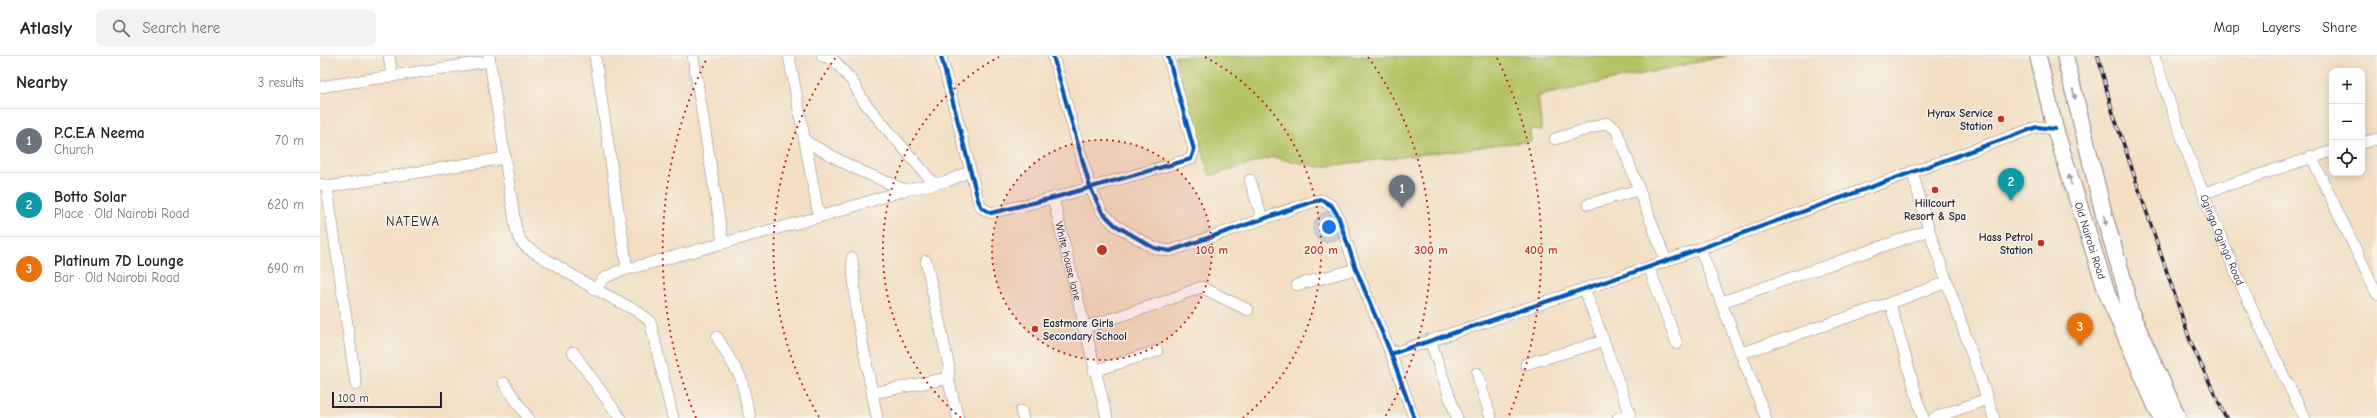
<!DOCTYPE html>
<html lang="en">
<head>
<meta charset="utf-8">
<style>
	:root { --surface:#fff; --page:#f2f2f2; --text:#202124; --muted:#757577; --line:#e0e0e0; --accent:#c8321e }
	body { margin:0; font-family:"Comic Neue",sans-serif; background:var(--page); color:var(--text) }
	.controls { position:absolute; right:12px; top:12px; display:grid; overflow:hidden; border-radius:8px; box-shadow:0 2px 10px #0003 }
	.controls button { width:36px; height:36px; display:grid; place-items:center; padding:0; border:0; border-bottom:1px solid var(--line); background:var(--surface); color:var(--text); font:20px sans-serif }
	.scale { position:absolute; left:12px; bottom:10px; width:110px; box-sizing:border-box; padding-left:4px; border:2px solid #22223b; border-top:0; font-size:11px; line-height:14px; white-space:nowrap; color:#22223b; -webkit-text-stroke:3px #f7f3e8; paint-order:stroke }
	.you { position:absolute; left:1009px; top:171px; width:14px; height:14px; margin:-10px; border:3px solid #fff; border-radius:50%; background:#1a73e8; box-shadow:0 0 0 6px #1a73e833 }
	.badge { display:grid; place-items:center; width:26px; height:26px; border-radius:50%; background:var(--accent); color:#fff; font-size:13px; font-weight:700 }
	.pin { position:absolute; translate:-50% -33px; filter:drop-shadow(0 1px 2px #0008) }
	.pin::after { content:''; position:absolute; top:21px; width:14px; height:12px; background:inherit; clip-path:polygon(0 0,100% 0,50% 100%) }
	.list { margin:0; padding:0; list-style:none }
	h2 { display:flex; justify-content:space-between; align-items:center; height:52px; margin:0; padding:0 16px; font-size:17px }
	h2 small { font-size:13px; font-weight:400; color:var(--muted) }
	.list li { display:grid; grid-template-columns:26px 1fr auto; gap:12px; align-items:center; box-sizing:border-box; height:64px; padding:0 16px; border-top:1px solid var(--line) }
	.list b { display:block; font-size:15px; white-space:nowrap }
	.list p { margin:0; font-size:13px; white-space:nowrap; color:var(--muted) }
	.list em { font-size:13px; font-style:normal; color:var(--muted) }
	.icon { flex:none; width:22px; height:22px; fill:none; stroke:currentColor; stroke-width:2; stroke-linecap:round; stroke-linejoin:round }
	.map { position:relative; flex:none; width:2057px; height:362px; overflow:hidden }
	header { display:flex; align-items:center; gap:24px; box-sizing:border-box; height:56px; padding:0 20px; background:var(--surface); border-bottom:1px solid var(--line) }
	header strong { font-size:19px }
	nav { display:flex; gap:22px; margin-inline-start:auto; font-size:14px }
	.search { width:280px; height:36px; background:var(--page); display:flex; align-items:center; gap:10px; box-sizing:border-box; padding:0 14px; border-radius:8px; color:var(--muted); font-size:15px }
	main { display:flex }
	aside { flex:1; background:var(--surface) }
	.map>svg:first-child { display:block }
</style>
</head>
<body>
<header>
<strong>Atlasly</strong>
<div class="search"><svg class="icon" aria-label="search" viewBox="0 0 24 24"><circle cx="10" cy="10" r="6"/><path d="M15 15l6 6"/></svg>Search here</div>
<nav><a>Map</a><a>Layers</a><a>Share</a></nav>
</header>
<main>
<aside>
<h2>Nearby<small>3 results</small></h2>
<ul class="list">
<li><span class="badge" style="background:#6b7280">1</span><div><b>P.C.E.A Neema</b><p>Church</p></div><em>70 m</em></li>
<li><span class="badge" style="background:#0f9aa8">2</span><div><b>Botto Solar</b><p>Place · Old Nairobi Road</p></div><em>620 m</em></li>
<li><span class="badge" style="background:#e8710a">3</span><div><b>Platinum 7D Lounge</b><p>Bar · Old Nairobi Road</p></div><em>690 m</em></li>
</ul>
</aside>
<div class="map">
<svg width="2057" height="362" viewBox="0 0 2057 362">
	<rect width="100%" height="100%" fill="#f7f3e8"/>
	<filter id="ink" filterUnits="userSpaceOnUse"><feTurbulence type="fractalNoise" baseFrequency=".025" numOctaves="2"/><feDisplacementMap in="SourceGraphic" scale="8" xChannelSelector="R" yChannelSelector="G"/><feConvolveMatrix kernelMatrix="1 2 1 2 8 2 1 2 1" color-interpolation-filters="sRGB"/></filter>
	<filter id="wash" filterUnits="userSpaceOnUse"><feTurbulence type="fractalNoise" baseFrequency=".012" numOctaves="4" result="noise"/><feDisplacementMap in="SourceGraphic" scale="16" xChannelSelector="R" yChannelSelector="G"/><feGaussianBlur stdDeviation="0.9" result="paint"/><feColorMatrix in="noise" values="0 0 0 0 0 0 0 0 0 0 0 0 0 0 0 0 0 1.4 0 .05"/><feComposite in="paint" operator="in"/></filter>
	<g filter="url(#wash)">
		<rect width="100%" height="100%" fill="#f3dfc4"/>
		<path fill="#b3c264" stroke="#6a7250" d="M855,0H1406L1218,40L1222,75L1210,73L1211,85L999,111L953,101L890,120Z"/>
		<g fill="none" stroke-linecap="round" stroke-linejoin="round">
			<g stroke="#5ab9d8" stroke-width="2">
				<path d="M1089,286L1109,278"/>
				<path d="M1071,289H1081"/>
			</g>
		</g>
	</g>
	<g filter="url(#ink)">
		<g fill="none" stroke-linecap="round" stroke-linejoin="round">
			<g stroke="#8a8080" stroke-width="12">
				<g id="minor">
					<path d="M69,0L72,20"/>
					<path d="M169,0L196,173L200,184L206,191L275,233L317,255L330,265L353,362"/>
					<path d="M275,0L307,213"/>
					<path d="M373,0L403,187"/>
					<path d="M469,0L499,161"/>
					<path d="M502,0L513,3L532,25L544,46L614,128"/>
					<path d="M621,0L658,144L662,152L671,157L733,142L871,103L874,94L848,0"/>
					<path d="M733,0L770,131L782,156L795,169L834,192L850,195L992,146L1002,144L1012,150L1018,160L1036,213L1071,298L1094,362"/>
					<path id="s1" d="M1834,0C1874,124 1925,246 1985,362"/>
					<path d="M0,31L170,5"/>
					<path d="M1235,83L1286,67L1296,73L1346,205"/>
					<path d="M485,85L534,112L585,134"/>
					<path d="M2042,87L2057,83"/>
					<path d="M1991,100L2057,238"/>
					<path d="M1592,115L1609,174L1674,362"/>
					<path d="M930,124L942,162"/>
					<path d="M0,128L7,131L185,102"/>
					<path d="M7,131L36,329"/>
					<path d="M1884,137L2012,95"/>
					<path id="s2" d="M733,142L787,362"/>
					<path d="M1269,148L1318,134"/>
					<path d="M1380,192L1446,362"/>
					<path d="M532,202L537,259L557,362"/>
					<path d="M1329,211L1357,288"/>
					<path d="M977,229L1036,213"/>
					<path d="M275,233L284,222L297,216L499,161L585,134L628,125L650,115"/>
					<path d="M1265,234L1310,358L1298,362"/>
					<path d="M1402,246L1609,174"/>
					<path d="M1570,247L1603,362"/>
					<path d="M763,272L843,246L881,231L928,254"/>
					<path d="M397,281L421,322L430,362"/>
					<path d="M1110,284L1137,362"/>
					<path d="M253,296L300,362"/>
					<path d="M1422,297L1570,247L1627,226"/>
					<path d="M1071,298L1329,211L1717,71L1735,73"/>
					<path d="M1206,308L1284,285"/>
					<path d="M774,315L837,295"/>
					<path d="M1157,317L1171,362"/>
					<path d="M628,322L638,362"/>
					<path d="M184,327L208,362"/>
					<path d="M553,337L628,322L629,311L606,205"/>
					<path d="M701,355L703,362"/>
					<path d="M1614,362L1667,343"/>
				</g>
			</g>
			<g stroke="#8a8080" stroke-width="18">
				<g id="highway">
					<path id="s3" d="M1718,0L1735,73L1787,237L1841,362"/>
					<path d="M1745,0L1784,159L1804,226L1810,255L1858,362"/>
				</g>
			</g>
			<use href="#minor" stroke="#fff" stroke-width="11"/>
			<use href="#highway" stroke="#fff" stroke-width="16"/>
			<g stroke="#22223b" stroke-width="3.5">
				<path id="rail" d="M1778,0L1792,54L1871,287L1906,362"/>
			</g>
			<use href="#rail" stroke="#f7f3e8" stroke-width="2" stroke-dasharray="6" stroke-linecap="butt"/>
			<g stroke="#f7f3e8" stroke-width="6">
				<g id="cycleway">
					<path d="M621,0L658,144L662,152L671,157L733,142L871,103L874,94L848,0"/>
					<path d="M733,0L770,131L782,156L795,169L834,192L850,195L992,146L1002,144L1012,150L1018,160L1036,213L1071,298L1094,362"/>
					<path d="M1071,298L1329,211L1717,71L1735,73"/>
				</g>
			</g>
			<use href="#cycleway" stroke="#0057b8" stroke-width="4"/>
		</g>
		<defs><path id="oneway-solid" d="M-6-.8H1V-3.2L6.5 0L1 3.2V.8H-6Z"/></defs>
		<g fill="#9c9ca7">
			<use href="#oneway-solid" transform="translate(1754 38) rotate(77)"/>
			<use href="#oneway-solid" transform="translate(1750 124) rotate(-106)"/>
			<use href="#oneway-solid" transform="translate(1785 164) rotate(75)"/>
		</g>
	</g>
	<circle cx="782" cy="194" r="110" fill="#c8321e" fill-opacity=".12"/>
	<g fill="none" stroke="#c8321e" stroke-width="2" stroke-dasharray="2 4">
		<circle cx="782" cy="194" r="110"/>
		<path d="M641 362A219 219 0 0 1 679 1M885 1A219 219 0 0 1 923 362"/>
		<path d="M499 361A329 329 0 0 1 516 1M1048 1A329 329 0 0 1 1065 361"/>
		<path d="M376 362A439 439 0 0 1 387 2M1177 2A439 439 0 0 1 1188 362"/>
	</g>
	<g fill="#c8321e" stroke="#f7f3e8" stroke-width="1.5">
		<circle cx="1681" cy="63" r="4"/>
		<circle cx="1615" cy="134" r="4"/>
		<circle cx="1721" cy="187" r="4"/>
		<circle cx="715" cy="273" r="4"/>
	</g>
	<g text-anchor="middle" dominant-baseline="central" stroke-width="3" stroke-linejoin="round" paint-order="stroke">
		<g font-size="11" font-weight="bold" fill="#22223b" stroke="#f7f3e8" text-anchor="end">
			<text x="1673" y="57">Hyrax Service<tspan x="1673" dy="13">Station</tspan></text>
			<text x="1615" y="147" text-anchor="middle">Hillcourt<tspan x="1615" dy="13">Resort &amp; Spa</tspan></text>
			<text x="1713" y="181">Hass Petrol<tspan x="1713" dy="13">Station</tspan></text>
			<text x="723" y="267" text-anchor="start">Eastmore Girls<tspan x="723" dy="13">Secondary School</tspan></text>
		</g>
		<g font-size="11" fill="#22223b" stroke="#f7f3e8">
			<text stroke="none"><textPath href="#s3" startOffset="192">Old Nairobi Road</textPath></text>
			<text stroke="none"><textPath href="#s1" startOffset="196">Oginga Oginga Road</textPath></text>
			<text stroke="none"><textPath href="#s2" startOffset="65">White house lane</textPath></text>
		</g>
		<g font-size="13" letter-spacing="1" fill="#22223b" stroke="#f7f3e8">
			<text x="93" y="165">NATEWA</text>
		</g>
	</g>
	<circle cx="782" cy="194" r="6" fill="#c8321e" stroke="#f7f3e8" stroke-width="2"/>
	<g font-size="12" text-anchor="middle" font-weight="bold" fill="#c8321e" stroke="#f7f3e8" stroke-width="3" stroke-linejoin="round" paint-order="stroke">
		<text x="892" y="198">100 m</text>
		<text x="1001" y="198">200 m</text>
		<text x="1111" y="198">300 m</text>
		<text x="1221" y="198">400 m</text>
	</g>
</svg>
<div class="controls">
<button>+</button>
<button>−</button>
<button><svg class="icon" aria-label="locate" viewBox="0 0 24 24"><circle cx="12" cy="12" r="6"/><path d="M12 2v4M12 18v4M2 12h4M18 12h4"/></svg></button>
</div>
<div class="scale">100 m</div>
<div class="you"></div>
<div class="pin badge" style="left:1082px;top:152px;background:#6b7280">1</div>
<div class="pin badge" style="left:1691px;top:145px;background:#0f9aa8">2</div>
<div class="pin badge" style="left:1760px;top:290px;background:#e8710a">3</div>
</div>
</main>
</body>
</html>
